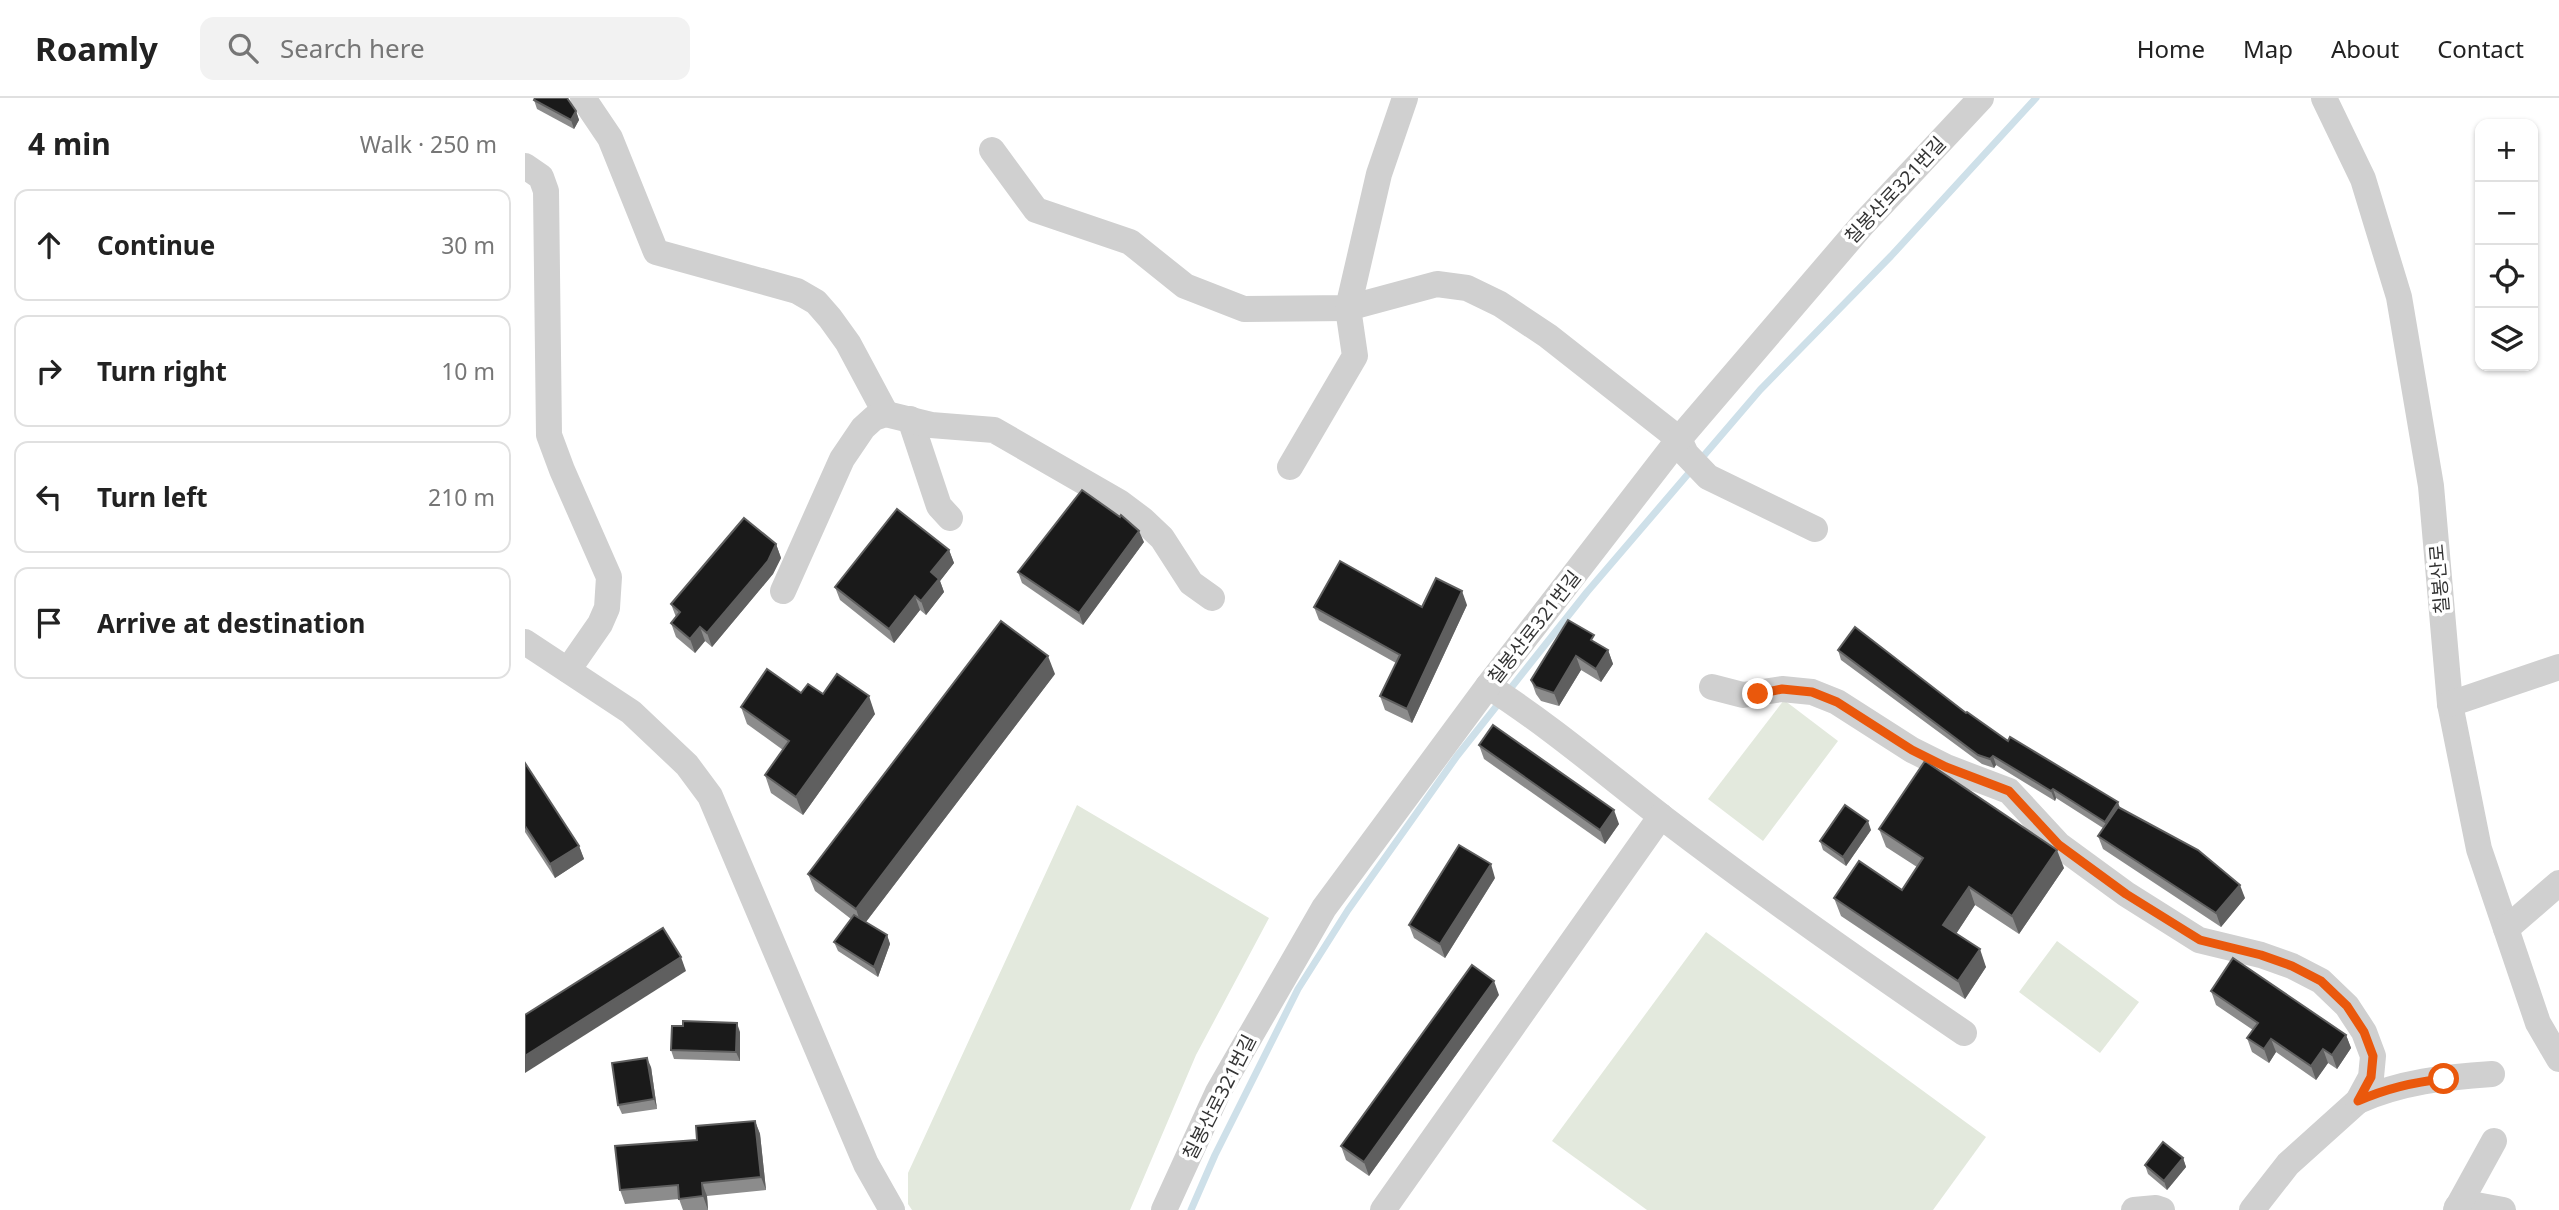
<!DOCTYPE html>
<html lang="en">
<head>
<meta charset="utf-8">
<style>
	:root { --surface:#fff; --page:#f2f2f2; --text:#222; --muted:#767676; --line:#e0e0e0 }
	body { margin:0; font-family:"Noto Sans","Noto Sans KR",sans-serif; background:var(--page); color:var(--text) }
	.controls { position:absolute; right:21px; top:21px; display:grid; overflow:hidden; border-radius:14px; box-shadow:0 2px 5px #0004 }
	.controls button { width:63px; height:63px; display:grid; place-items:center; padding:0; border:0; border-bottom:2px solid var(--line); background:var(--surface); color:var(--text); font:35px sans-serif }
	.stop { position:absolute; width:21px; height:21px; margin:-16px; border:5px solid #ea580c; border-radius:50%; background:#fff }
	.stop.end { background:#ea580c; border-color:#fff; box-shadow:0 2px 7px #0008 }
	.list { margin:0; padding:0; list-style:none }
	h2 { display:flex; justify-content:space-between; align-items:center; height:91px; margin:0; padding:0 28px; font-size:30px }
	h2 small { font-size:23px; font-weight:400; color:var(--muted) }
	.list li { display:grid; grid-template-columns:46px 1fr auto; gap:21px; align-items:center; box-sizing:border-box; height:112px; margin:0 14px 14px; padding:0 14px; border:2px solid var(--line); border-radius:14px }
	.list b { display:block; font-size:26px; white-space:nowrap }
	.list em { font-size:23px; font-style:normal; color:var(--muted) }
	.icon { flex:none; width:38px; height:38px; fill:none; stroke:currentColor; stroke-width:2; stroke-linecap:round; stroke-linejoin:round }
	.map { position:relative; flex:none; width:2034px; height:1112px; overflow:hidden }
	header { display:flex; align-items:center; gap:42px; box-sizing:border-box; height:98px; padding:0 35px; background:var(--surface); border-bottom:2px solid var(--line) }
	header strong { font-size:33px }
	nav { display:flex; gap:38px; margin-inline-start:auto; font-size:24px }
	.search { width:490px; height:63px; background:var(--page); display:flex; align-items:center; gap:18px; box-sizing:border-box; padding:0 24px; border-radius:14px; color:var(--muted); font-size:26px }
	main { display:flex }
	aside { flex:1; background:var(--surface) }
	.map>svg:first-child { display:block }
</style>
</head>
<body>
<header>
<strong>Roamly</strong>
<div class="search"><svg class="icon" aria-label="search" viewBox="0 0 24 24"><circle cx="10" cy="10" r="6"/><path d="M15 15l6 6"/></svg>Search here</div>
<nav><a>Home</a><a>Map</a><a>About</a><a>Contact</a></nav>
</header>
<main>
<aside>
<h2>4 min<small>Walk · 250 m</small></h2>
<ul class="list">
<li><svg class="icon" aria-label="ahead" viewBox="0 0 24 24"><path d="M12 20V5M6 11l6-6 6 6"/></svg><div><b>Continue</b></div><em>30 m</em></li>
<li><svg class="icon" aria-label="right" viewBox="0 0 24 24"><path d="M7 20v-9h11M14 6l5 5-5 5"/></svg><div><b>Turn right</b></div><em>10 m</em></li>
<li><svg class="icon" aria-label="left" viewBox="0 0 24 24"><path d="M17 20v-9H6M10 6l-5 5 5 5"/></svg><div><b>Turn left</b></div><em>210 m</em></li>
<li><svg class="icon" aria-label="arrive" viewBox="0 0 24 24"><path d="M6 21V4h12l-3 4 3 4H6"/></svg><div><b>Arrive at destination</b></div></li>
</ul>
</aside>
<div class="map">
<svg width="2034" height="1112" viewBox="0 0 2034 1112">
	<rect width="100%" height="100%" fill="#fff"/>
	<g fill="#e3e9dd">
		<path d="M1259,602L1313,643L1238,743L1183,701Z"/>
		<path d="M552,707L744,820L671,957L605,1112H387L383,1106V1075Z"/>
		<path d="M1181,834L1461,1039L1408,1112H1122L1027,1043Z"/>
		<path d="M1532,843L1614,904L1575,955L1494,894Z"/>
	</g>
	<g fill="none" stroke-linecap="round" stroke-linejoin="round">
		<path stroke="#cee0e9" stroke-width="7" d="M666,1112L690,1057L773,891L823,812L932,658L1062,494L1235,292L1366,158L1511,0"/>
		<g stroke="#d0d0d0" stroke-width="26">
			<path d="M58,0L85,40L131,154L272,193L291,204L305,220L323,245L361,316"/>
			<path d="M1799,0L1838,81L1874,199L1906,388L1925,606L1954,751L2013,925L2034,961"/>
			<path d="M467,52L511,112L605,144L660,188L719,211L823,210L912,186L942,190L975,206L1023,238L1154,341L1161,356L1183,379L1290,431"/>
			<path d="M0,68L16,79L21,93L24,337L37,372L84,479L82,510L75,526L43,572"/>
			<path d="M385,321L414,408L425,420"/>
			<path d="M765,369L830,258L823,210L854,76L880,0"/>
			<path d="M258,493L317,361L338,330L349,320L361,316L406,327L469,332L594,404L618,422L637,440L666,485L687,500"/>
			<path d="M0,544L106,614L162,667L185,698L341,1066L367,1112"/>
			<path d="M963,588C1024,627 1079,674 1137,719C1235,794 1336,865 1439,935"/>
			<path d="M1187,589L1218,597L1257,591L1287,594L1312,604L1387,652L1421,669L1484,693L1534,747L1601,796L1674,842L1736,857L1767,868L1796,883L1822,908L1839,934L1848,958L1846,979L1833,1003L1763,1066L1727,1112"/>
			<path d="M1925,606L2034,569"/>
			<path d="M1981,831L2034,785"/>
			<path d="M1833,1003C1876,984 1920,979 1967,976"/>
			<path d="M1932,1109L1951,1107L1978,1112"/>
			<path d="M639,1112L693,994L799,810L963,588L1154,341L1338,126L1456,0"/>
			<path d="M858,1112L1136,718"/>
			<path d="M1609,1112L1631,1110L1637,1112"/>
			<path d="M1931,1112L1969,1043"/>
		</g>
	</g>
	<g fill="#8c8c8c">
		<path d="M9,2H44L51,13L54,22L49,31L12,11Z"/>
		<path d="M619,444L558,527L497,485L493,474Z"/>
		<path d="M251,446L256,460L248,476L187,549L180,543L170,555L151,539L146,525L151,519L146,506Z"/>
		<path d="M424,452L429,465L415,483L419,494L401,517L395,512L369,545L315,502L310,489Z"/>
		<path d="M942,507L887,625L860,612L855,598L871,565L794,522L789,509H897Z"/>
		<path d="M1072,546L1083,552L1088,566L1076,584L1056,572L1034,608L1016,603L1011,596L1006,582Z"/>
		<path d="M1313,552L1441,615L1483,643L1595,710L1720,800L1696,829L1578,751L1573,738L1578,730L1531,700L1530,703L1471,667L1469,670L1457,666L1316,562Z"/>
		<path d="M530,576L341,824L362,837L365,846L353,879L313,853L309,844L326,821L290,793L283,776Z"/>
		<path d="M276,595L298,596L350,616L278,717L246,695L240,677L258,652L222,626L216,609Z"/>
		<path d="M954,647L1094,726L1080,746L959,661Z"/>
		<path d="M0,665L54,748L59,761L30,780L0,734Z"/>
		<path d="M1354,731L1539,770L1494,836L1450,807L1431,836L1461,869L1440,901L1316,818L1309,800L1377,792L1392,769L1361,749Z"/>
		<path d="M1346,732L1321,768L1298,752L1295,743Z"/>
		<path d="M970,780L920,860L889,840L884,827Z"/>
		<path d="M1686,893L1821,937L1826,950L1812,971L1803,965L1791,982L1751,954L1744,965L1727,954L1722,940L1728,932L1691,907Z"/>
		<path d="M974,897L844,1078L821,1062L816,1048Z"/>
		<path d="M215,934V963L149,961L146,952Z"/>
		<path d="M126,969L132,1011L97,1016L93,1007Z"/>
		<path d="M230,1023L235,1036L241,1092L182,1098L183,1112H158L154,1101L100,1106L95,1092L172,1042Z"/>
		<path d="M1658,1060L1661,1069L1642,1092L1623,1076L1620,1067Z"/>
	</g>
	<g fill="#5f5f5f">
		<path d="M51,13L54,22L49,31L46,22Z"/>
		<path d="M614,433L619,444L558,527L554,515Z"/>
		<path d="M251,446L256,460L248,476L187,549L182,535Z"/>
		<path d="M424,452L429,465L415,483L419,494L401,517L396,503L406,474Z"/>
		<path d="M937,493L942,507L887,625L882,611Z"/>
		<path d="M390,498L395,512L369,545L364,531Z"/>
		<path d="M175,529L180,543L170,555L165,541Z"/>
		<path d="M1083,552L1088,566L1076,584L1071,571Z"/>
		<path d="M523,558L530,576L337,829L331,811Z"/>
		<path d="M1051,558L1056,572L1034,608L1029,595Z"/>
		<path d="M344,598L350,616L278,717L271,699Z"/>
		<path d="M1468,658L1471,667L1469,670L1465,661Z"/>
		<path d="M1528,691L1531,700L1530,703L1526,693Z"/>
		<path d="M1593,704L1596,713L1583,733L1580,724Z"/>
		<path d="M1089,712L1094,726L1080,746L1075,732Z"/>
		<path d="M1343,723L1346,732L1321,768L1318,759Z"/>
		<path d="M54,748L59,761L30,780L25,766Z"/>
		<path d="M1532,752L1539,770L1494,836L1487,818Z"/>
		<path d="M966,766L970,780L920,860L915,846Z"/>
		<path d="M1715,787L1720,800L1696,829L1691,815Z"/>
		<path d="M1444,789L1450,807L1425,845L1418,827Z"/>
		<path d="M362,837L365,846L353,879L349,869Z"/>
		<path d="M1455,851L1461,869L1440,901L1433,883Z"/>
		<path d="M156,859L161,873L0,975V958Z"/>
		<path d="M969,883L974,897L844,1078L839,1064Z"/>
		<path d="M212,925L215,934V963L211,954Z"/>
		<path d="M1821,937L1826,950L1812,971L1807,957Z"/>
		<path d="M1746,941L1751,954L1744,965L1739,951Z"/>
		<path d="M1798,951L1803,965L1791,982L1786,968Z"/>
		<path d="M122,960L126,969L132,1011L129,1001Z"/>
		<path d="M230,1023L235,1036L241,1092L236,1079Z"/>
		<path d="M1658,1060L1661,1069L1642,1092L1639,1083Z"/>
		<path d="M177,1085L182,1098L183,1112L178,1098Z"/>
	</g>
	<g fill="#1a1a1a" stroke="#5f5f5f" stroke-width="2">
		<path d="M10,0H42L51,13L46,22L9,2Z"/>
		<path d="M557,392L595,419L596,417L614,433L554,515L493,474Z"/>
		<path d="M372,411L424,452L406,474L414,481L396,503L390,498L364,531L310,489Z"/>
		<path d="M219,420L251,446L243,463L182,535L175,529L165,541L146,525L155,514L146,506Z"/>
		<path d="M815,463L897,509L911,480L937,493L882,611L855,598L875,557L789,509Z"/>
		<path d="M1043,522L1069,537L1066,542L1083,552L1071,571L1051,558L1029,595L1011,589L1006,582Z"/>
		<path d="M476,523L523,558L331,811L283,776Z"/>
		<path d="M1330,529L1441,615L1442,614L1483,643L1485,639L1593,704L1580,724L1528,691L1526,693L1468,658L1465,661L1453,657L1313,552Z"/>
		<path d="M242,571L276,595L283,586L298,596L312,576L344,598L271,699L240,677L264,643L216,609Z"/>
		<path d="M968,627L1089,712L1075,732L954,647Z"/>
		<path d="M1400,663L1532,752L1487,818L1444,789L1418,827L1455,851L1433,883L1309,800L1334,763L1377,792L1398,760L1354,731Z"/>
		<path d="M0,665L54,748L25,766L0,728Z"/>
		<path d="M1320,707L1343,723L1318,759L1295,743Z"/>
		<path d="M1593,709L1673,752L1715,787L1691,815L1573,738Z"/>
		<path d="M934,747L966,766L915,846L884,827Z"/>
		<path d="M329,817L362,837L349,869L309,844Z"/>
		<path d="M138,830L156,859L0,958V917Z"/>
		<path d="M1708,860L1821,937L1807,957L1798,951L1786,968L1746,941L1739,951L1722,940L1733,925L1686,893Z"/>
		<path d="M947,867L969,883L839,1064L816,1048Z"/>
		<path d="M158,923L212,925L211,954L146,952L147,928H158Z"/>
		<path d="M122,960L129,1001L93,1007L87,965Z"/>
		<path d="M230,1023L236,1079L177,1085L178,1098L154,1101L153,1087L95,1092L90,1048L172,1042L171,1028Z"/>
		<path d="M1638,1044L1658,1060L1639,1083L1620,1067Z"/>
	</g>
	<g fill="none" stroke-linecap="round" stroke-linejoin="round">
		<path stroke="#ea580c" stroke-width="9" d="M1233,596L1257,591L1287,594L1312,604L1387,652L1421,669L1484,693L1534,747L1601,796L1675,842L1736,857L1767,868L1796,883L1822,908L1839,934L1848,958L1846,979L1833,1003C1862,990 1888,984 1919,981"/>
	</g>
	<g text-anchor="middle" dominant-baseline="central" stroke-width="7" stroke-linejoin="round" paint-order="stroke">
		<g font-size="19" fill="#333" stroke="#fff">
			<text transform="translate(1370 92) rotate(-47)">칠봉산로321번길</text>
			<text transform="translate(1914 481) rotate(-95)">칠봉산로</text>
			<text transform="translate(1009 529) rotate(-52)">칠봉산로321번길</text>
			<text transform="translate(694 999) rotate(-63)">칠봉산로321번길</text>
		</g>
	</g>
</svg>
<div class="controls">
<button>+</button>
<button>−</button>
<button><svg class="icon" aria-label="locate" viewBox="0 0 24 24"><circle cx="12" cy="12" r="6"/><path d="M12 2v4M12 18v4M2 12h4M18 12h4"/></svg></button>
<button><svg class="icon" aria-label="layers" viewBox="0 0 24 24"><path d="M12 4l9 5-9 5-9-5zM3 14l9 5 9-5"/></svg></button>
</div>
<div class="stop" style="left:1919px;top:981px"></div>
<div class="stop end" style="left:1233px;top:596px"></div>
</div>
</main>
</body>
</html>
